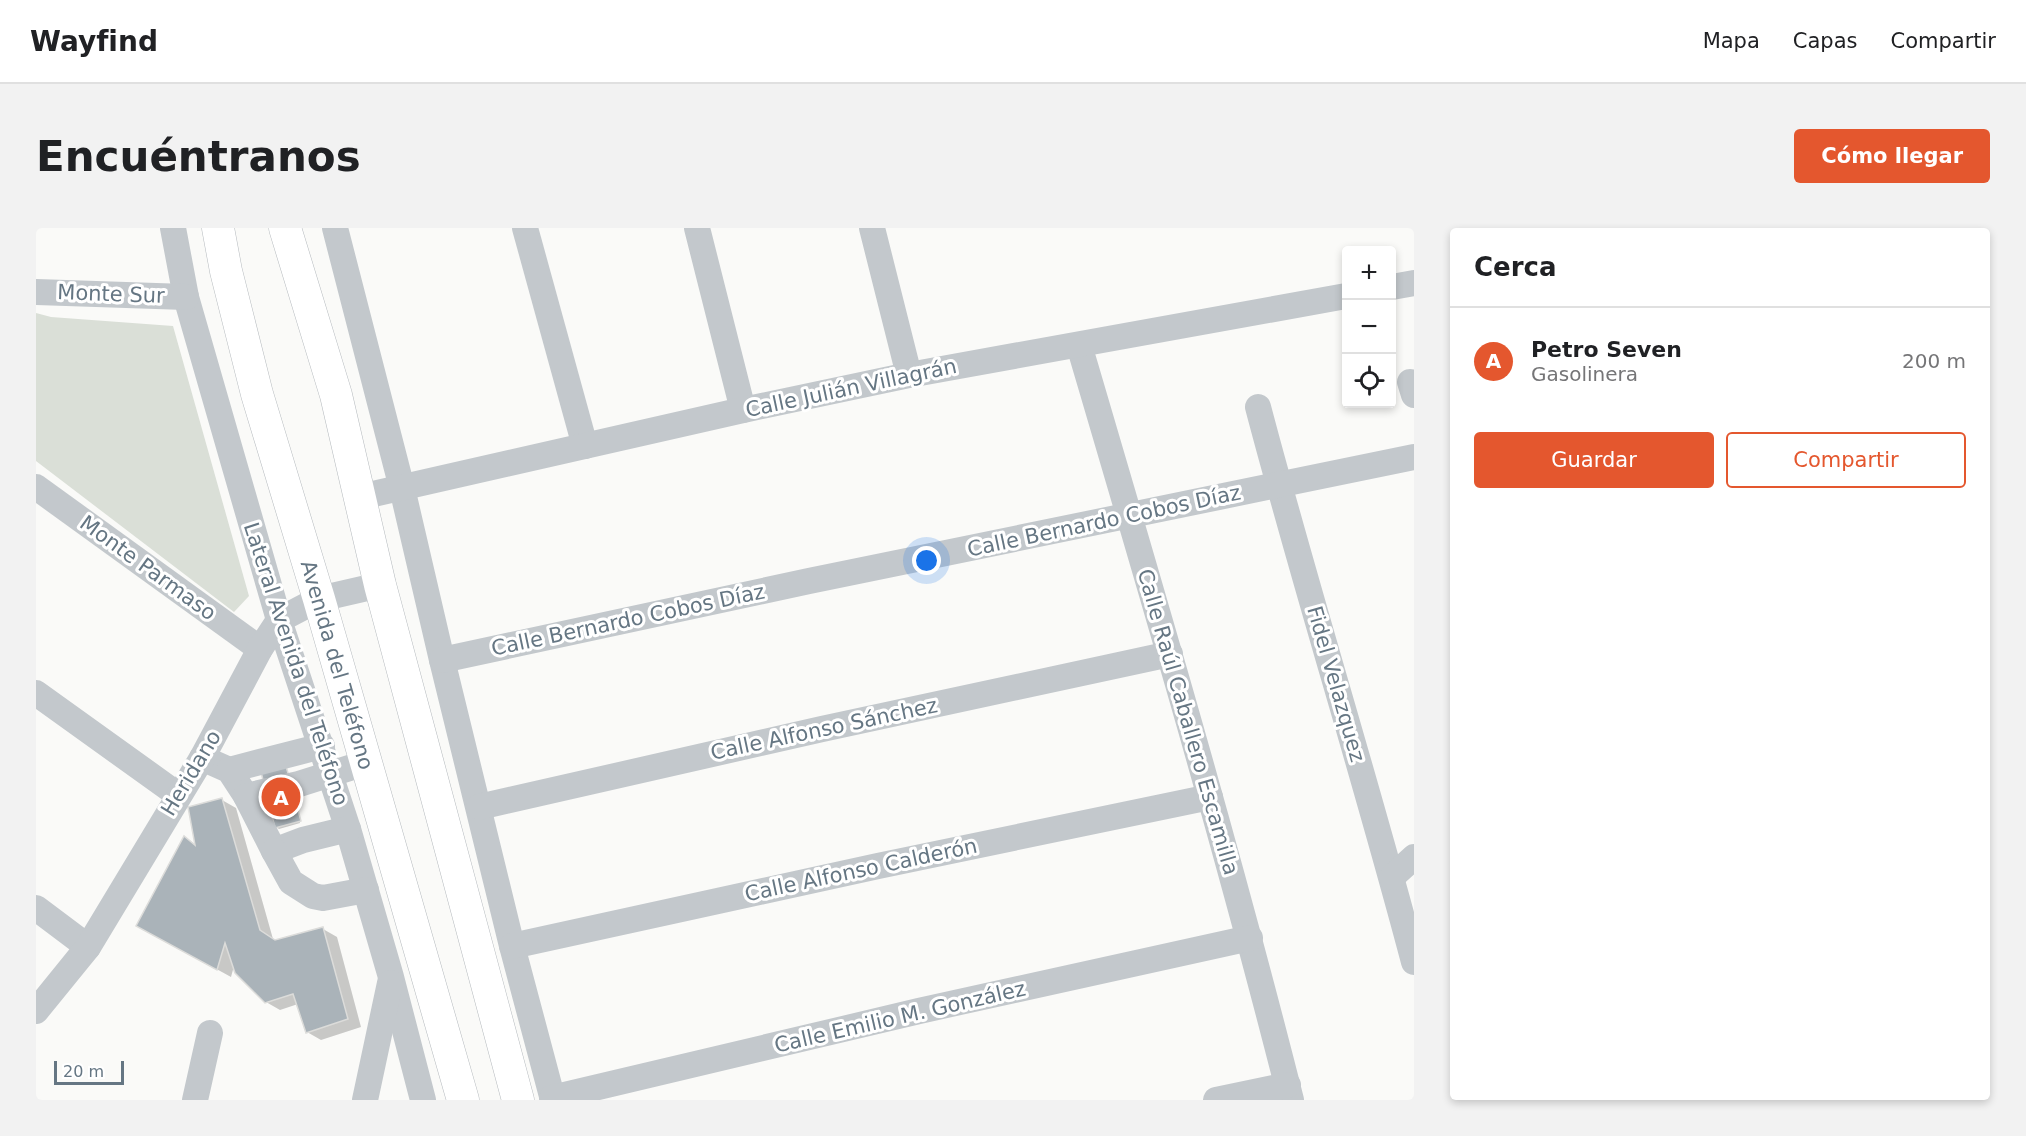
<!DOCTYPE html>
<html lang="es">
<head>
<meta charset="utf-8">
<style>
	:root { --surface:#fff; --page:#f2f2f2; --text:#202124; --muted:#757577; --line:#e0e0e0; --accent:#e4572e }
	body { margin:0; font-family:"DejaVu Sans",sans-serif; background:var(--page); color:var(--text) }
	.controls { position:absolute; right:18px; top:18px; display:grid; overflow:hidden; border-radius:6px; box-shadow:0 3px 9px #0003 }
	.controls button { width:54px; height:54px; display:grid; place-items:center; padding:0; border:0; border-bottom:2px solid var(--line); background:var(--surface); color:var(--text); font:30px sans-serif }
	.scale { position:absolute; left:18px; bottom:15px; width:70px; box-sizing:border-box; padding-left:6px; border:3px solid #657683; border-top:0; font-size:16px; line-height:21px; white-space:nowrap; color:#657683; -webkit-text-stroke:4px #fff; paint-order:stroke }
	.you { position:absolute; left:891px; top:333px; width:21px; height:21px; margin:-15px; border:4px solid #fff; border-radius:50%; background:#1a73e8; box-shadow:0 0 0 9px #1a73e833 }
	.badge { display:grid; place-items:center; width:39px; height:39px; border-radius:50%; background:var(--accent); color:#fff; font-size:20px; font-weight:700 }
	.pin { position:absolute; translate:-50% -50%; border:3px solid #fff; box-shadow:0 2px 6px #0006 }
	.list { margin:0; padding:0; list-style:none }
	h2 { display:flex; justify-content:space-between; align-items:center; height:78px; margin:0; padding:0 24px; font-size:26px }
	h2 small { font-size:20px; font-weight:400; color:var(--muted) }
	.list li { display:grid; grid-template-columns:39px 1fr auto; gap:18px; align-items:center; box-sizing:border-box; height:108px; padding:0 24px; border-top:2px solid var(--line) }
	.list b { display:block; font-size:22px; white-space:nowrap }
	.list p { margin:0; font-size:20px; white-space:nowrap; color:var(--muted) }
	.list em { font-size:20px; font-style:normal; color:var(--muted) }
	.actions { display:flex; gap:12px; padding:18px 24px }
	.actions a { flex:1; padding:14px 0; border:2px solid var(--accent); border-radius:6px; text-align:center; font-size:21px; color:var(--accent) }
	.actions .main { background:var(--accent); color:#fff }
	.icon { flex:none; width:33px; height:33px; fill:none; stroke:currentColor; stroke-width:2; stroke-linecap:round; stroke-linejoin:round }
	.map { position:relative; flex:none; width:1378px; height:872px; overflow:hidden; border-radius:6px }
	header { display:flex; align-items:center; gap:36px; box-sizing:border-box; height:84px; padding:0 30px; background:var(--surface); border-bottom:2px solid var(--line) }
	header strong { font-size:28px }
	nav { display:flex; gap:33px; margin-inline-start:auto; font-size:21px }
	.intro { display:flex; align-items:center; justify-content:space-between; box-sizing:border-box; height:144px; padding:0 36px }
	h1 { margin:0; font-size:42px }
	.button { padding:15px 27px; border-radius:6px; background:var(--accent); color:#fff; font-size:21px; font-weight:700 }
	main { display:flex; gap:36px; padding:0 36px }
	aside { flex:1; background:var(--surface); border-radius:6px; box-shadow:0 3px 9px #0003 }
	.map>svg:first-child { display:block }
</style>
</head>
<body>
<header>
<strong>Wayfind</strong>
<nav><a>Mapa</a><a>Capas</a><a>Compartir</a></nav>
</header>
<div class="intro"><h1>Encuéntranos</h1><a class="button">Cómo llegar</a></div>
<main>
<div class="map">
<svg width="1378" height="872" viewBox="0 0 1378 872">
	<rect width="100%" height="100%" fill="#fafaf8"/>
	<path fill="#dadfd7" d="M0,85L15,89L137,98L213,368L198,384L0,233Z"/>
	<g fill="#0003">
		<path d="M249,540L264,595L243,601L240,599Z"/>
		<path d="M186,572L200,580L237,711L240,713L287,701L301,709L325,799L285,812L271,804L262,776L244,782L230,774L198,738L195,749L115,705L149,610L160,617Z"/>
	</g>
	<g fill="#aab3b9" stroke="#dcdcda" stroke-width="1.5">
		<path d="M250,538L265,593L239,600L225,544Z"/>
		<path d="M186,570L224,702L239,712L287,699L312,791L270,805L257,766L229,775L199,745L189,715L181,742L100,698L148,608L159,617L152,579Z"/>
	</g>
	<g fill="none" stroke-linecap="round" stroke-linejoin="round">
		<g stroke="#b5babe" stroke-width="33">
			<g id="major">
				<path d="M182,0L190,43L221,166L283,371L427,872"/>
				<path d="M249,0L300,167L344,357L482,872"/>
			</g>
		</g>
		<g stroke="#c3c8cc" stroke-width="26">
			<path d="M137,0L150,69L243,392L312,601L355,749L387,872"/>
			<path d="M299,0L366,260L406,432L476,718L517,872"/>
			<path d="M489,0L549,218"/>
			<path d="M661,0L707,182"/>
			<path d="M836,0L873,147"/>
			<path d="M1356,59L1378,55"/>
			<path d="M0,64L150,69"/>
			<path d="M1043,117C1117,368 1191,619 1255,872"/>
			<path d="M1374,154L1378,167"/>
			<path d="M1222,179C1271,365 1329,548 1378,734"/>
			<path d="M0,259L224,421"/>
			<path d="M324,269L707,182L873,147L1310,68"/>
			<path d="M406,432L773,353L1378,229"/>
			<path d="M0,465L142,567"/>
			<path d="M166,530L193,542L210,568L263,556L329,535"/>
			<path d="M193,542L286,518"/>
			<path d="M210,568L238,623L267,612L312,601"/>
			<path d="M443,579L786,501L1134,426"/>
			<path d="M238,623L255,654L277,668L287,670L330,662"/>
			<path d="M1356,649L1378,629"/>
			<path d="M0,680L52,719"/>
			<path d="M476,718L842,638L1174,569"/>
			<path d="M0,783L52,719L166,530L224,421L243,392L283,371L344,357"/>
			<path d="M516,870L883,783L1214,710"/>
			<path d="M159,872L174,805"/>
			<path d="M329,872L354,755"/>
			<path d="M1180,872L1252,857"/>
		</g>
		<use href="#major" stroke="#fff" stroke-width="32"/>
	</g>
	<g text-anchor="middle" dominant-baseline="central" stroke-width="6" stroke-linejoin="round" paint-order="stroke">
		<g font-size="21" fill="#657683" stroke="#fff">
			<text transform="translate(75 66) rotate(2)">Monte Sur</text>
			<text transform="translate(815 160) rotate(-12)">Calle Julián Villagrán</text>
			<text transform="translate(1068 293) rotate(-12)">Calle Bernardo Cobos Díaz</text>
			<text transform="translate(112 340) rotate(36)">Monte Parmaso</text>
			<text transform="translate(592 392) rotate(-12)">Calle Bernardo Cobos Díaz</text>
			<text transform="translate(260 436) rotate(72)">Lateral Avenida del Teléfono</text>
			<text transform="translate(301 437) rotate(74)">Avenida del Teléfono</text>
			<text transform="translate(1300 456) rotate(74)">Fidel Velazquez</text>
			<text transform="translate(1152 494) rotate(74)">Calle Raúl Caballero Escamilla</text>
			<text transform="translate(788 501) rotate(-12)">Calle Alfonso Sánchez</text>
			<text transform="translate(155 545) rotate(-59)">Heridano</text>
			<text transform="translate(825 642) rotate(-12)">Calle Alfonso Calderón</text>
			<text transform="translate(864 789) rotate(-13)">Calle Emilio M. González</text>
		</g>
	</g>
</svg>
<div class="controls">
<button>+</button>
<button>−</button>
<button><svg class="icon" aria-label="locate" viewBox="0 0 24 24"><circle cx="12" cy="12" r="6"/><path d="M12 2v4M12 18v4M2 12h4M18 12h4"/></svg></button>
</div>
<div class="scale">20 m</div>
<div class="you"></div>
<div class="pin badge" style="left:245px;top:569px">A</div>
</div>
<aside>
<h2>Cerca<small></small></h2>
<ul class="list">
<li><span class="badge">A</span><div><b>Petro Seven</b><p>Gasolinera</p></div><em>200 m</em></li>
</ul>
<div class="actions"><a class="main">Guardar</a><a>Compartir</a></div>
</aside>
</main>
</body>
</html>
